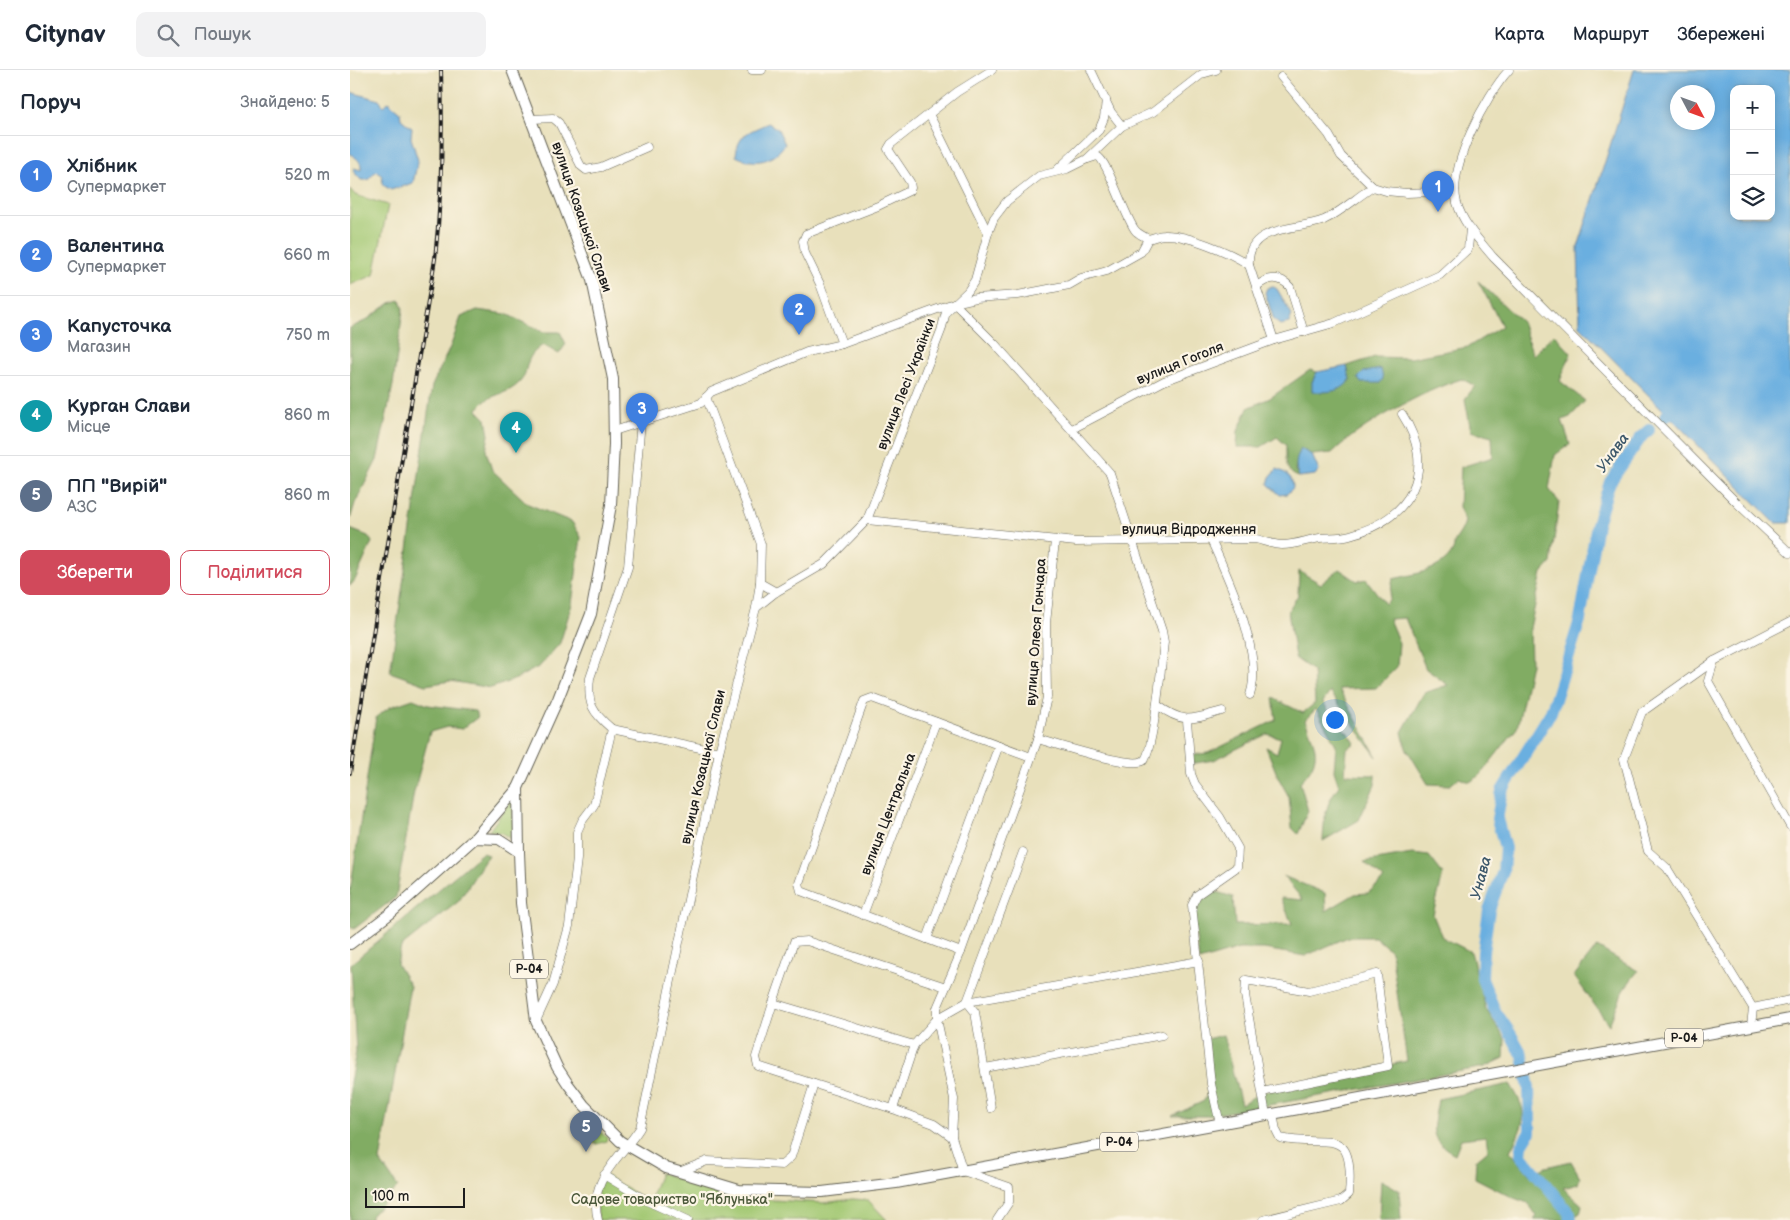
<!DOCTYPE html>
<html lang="uk">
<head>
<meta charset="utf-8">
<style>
	:root { --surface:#fff; --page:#f2f2f3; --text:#1f2937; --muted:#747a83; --line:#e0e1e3; --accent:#d1495b }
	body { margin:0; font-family:"Balsamiq Sans",sans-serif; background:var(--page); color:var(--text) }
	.controls { position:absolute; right:15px; top:15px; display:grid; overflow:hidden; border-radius:10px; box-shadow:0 2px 12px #0003 }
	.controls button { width:45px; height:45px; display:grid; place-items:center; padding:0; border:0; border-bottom:1px solid var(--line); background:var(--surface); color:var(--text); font:25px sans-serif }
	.compass { position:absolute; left:1320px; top:15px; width:45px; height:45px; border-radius:50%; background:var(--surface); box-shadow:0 2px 12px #0003; rotate:131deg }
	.scale { position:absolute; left:15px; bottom:12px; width:100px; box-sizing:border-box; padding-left:5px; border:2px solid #1c1c1c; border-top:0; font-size:14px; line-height:18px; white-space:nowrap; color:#1c1c1c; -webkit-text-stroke:4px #fcf5e5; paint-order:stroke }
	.you { position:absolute; left:984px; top:649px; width:18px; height:18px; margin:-12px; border:4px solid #fff; border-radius:50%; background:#1a73e8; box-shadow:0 0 0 8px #1a73e833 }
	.badge { display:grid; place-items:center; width:32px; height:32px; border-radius:50%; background:var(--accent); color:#fff; font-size:16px; font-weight:700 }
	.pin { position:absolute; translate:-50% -41px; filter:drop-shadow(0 1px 2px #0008) }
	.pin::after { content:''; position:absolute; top:26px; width:18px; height:15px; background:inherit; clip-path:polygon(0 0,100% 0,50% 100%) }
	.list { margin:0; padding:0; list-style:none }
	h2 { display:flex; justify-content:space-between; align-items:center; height:65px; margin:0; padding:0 20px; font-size:21px }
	h2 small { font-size:16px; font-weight:400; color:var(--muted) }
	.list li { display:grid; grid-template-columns:32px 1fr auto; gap:15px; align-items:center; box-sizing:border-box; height:80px; padding:0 20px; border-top:1px solid var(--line) }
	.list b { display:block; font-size:19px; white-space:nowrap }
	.list p { margin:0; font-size:16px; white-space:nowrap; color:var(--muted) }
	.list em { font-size:16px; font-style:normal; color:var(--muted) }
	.actions { display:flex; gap:10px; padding:15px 20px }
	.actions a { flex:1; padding:11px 0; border:1px solid var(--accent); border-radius:10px; text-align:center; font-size:18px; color:var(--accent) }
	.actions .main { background:var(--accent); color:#fff }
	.icon { flex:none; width:28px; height:28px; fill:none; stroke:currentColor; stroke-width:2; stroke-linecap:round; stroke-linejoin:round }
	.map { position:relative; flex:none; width:1440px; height:1150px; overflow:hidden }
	header { display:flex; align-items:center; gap:30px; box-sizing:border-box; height:70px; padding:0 25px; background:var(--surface); border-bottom:1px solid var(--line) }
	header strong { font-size:24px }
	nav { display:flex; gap:28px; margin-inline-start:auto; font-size:18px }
	.search { width:350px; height:45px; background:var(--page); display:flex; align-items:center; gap:12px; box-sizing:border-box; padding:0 18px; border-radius:10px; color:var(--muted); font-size:19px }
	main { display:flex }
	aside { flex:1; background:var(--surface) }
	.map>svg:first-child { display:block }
</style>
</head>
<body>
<header>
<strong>Citynav</strong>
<div class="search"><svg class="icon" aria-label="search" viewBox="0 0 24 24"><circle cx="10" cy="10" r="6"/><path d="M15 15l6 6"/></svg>Пошук</div>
<nav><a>Карта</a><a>Маршрут</a><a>Збережені</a></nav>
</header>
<main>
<aside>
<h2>Поруч<small>Знайдено: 5</small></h2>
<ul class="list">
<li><span class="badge" style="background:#3f7fe0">1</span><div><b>Хлібник</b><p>Супермаркет</p></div><em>520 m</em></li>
<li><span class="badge" style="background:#3f7fe0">2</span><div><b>Валентина</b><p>Супермаркет</p></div><em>660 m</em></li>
<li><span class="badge" style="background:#3f7fe0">3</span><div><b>Капусточка</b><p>Магазин</p></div><em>750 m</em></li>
<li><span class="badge" style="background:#0f9aa8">4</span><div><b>Курган Слави</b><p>Місце</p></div><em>860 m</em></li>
<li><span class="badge" style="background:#5c6f8a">5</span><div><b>ПП &quot;Вирій&quot;</b><p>АЗС</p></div><em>860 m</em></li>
</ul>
<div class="actions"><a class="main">Зберегти</a><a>Поділитися</a></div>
</aside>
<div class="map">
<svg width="1440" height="1150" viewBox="0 0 1440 1150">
	<rect width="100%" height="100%" fill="#fcf5e5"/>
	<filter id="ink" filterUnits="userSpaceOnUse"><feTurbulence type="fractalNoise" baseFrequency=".02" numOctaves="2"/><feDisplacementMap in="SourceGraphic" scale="10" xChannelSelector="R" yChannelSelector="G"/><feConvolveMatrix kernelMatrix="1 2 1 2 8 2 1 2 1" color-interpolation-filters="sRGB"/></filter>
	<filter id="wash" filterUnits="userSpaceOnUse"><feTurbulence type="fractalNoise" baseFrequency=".0096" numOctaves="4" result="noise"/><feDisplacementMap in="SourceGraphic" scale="20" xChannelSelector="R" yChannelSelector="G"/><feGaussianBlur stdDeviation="1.12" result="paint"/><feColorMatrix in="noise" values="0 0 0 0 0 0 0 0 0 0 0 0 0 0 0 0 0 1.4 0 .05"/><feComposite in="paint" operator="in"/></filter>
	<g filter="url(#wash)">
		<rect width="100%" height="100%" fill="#e8e0bb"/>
		<g fill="#a2c872" stroke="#5f7247">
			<path d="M0,119L5,125L38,135L24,205L0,215Z"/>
			<path d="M162,729L166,772L152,763L139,761Z"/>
			<path d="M238,1050L257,1068L256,1071L247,1074L240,1072L235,1065V1052Z"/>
			<path d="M310,1103L387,1128L474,1133L502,1129L518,1130L537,1150H248L247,1120L254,1105L299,1132Z"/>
		</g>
		<g fill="#81ac64" stroke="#4e6440">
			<path d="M1128,211L1172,252L1183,285L1204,264L1221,283L1210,311L1235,331L1220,347L1212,350L1220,374L1205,385L1199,419L1209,432L1201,493L1192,503L1180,558L1181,594L1167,658L1130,705L1120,712L1109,708L1100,715L1078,714L1056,678L1052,662L1074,623L1098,615L1076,599L1055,548L1039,549L1049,573L1047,597L1026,618L989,619L1027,687L980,622L973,632L985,652L999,664L1005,673L997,679L995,704L1025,705V715L1009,750L973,771C974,750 975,733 989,716L984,701L986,675L966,639L955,650C966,677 973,689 950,712L958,741L948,764L942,758L939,727L928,707L916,677L927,683L931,668L917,664L864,690L840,694V685L858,683L926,650L923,628L953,643L965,633L963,601L945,588L938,541L948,525L949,501L971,514L989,499L1007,511L1016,509L1035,534L1039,530L1043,509C1063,504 1094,501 1103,480C1105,476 1103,473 1106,469C1110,463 1113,459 1115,451L1109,437L1111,397L1143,387L1142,366L1121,361L1115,329L1125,316L1112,309C1076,319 1008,357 982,383L962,385L951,379L945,400L949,407C934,403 936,388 936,375L927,367L911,377H887L888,361L898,338L920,328L960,300L967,302L962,312L1000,310L997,296L1025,287L1060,288L1118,277L1152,256Z"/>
			<path d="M50,230L53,239L43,315L27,390L5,433L0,450V258L15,251L40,233Z"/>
			<path d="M127,240L156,244L193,262H210L216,274L209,284L193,275C171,289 181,301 169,313C155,327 139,322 127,340L136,349L139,365L136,381L142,400L178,434L222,452L231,467L222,534L210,573L190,596L166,609L141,618L100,611L76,615L40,602L82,316L101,275L111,247Z"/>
			<path d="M0,459L18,466L22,472L5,510L0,516Z"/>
			<path d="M63,629L78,635L125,641L128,647L112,659L97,657L80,662L64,722L46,827L4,859L0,857V822L26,647L40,637Z"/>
			<path d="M132,783L138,785L109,831L51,877L47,894L60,916L30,1091L48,1117L21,1146V1150H0V1013L6,982L1,894Z"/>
			<path d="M1062,784L1079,786L1093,804L1083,845L1092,867L1121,882L1136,939L1155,969L1154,988L1135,997L856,1046H822L854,1031L861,1014L856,969L873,965L891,1034L912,1022L1057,991L1041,881L1025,867H998L955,886L914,879H889L849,891L842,835L857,819L883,827L885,855L942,854L931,828L953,830L933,806L975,823L976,841L1005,824L1018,823L1034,809L1014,792Z"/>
			<path d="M1247,877L1288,901L1274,919L1259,955L1224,906Z"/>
			<path d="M1160,1014C1179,1043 1176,1051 1160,1081L1180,1105L1196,1097L1221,1091L1230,1107L1228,1114L1213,1118L1232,1135L1230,1143L1219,1150H1184L1187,1146L1178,1133L1164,1128L1125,1108L1126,1090L1138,1080L1136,1066L1111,1069L1105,1084C1075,1068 1084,1058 1088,1029Z"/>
			<path d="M1031,1110L1049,1120L1051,1150H1029Z"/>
		</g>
		<g fill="#6bafe0" stroke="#44667e" fill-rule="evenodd">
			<path d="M1284,0H1440V453H1425L1230,256L1228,177ZM1384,19H1421V146H1384ZM1328,22H1358V52H1328Z"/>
			<path d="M0,22L30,30L33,36L38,32L50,42L51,49L62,58L61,68L68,90L63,113L41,120L33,115L32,106L26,101L18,110H11L3,101L4,98L11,100C12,92 7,88 0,84Z"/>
			<path d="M418,53L428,59L435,74C423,92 405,96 386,86C388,63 400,62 418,53Z"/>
			<path d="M922,216L927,219L942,245L939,253L930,255L924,250L915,223L917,218Z"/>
			<path d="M997,296L1000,310C991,323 976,322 962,322V312L967,302Z"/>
			<path d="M1031,299L1033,309L1030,313H1011L1008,308L1014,302Z"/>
			<path d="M951,379L962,385L969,401L965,405L949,407C944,397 946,388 951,379Z"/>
			<path d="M927,399C936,403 943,406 943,418L937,424L930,425L918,414L920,407Z"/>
		</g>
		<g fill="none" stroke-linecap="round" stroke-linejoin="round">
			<g stroke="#6bafe0" stroke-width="12">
				<path d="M1315,347L1330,333"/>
				<path d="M1221,1150L1220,1144L1171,1085L1172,1075L1180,1062V1051L1179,1018L1173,986L1160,963L1145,941L1132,909L1133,882L1139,840L1153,801L1155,778L1147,749L1152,721L1201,642L1230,550L1247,454L1260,412L1292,366L1299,360"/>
			</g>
		</g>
	</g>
	<g filter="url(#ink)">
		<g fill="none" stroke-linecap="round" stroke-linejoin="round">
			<g stroke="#636154" stroke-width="9">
				<g id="minor">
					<path d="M402,0H412"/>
					<path d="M741,0L761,42L772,56"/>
					<path d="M1159,0C1136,25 1097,98 1107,133C1113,154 1129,170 1143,187L1388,434L1440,483"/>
					<path d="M931,7L979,65L991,86L1023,117L1036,121L1057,123L1105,121"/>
					<path d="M579,44L638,163"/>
					<path d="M182,49L203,48L209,53L231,96L236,100L251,97L297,77"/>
					<path d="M738,89L747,86C757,89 775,147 785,160C788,164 794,166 798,169C803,168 809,165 814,165C836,164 880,182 899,195C896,154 947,161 974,150C991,142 1007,127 1023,117"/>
					<path d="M706,101L749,60L754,48L756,30"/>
					<path d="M899,195L924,270"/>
					<path d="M906,217C917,207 930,205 940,217L954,262"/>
					<path d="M604,233L644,273L760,403L812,561L814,572C812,589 803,686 793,691C780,698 705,674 688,669"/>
					<path d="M492,274L470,214L455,183L453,171L456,164L528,136L559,121L561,118L560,112L538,79L541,74L607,22L642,0"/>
					<path d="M722,359L814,311L924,270L984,253L1090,205L1118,179L1120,159"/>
					<path d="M264,361L351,333L361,322L457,282L492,274L604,233L626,228L668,225L719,215L731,208L757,201L791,182L798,169"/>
					<path d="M517,450L726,472L906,469C914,471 924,475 932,475C945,475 957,470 970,468C980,467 990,468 1000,465C1062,449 1088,399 1052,344"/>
					<path d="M861,470C879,509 914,585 900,625"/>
					<path d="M410,513L426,522"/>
					<path d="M406,538L426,522L474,494L517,450L591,261L596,242L618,221L625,210L638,163L644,148L657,131L689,106L717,99L737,89L772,56L803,42L852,4L866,0"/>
					<path d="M1440,552L1364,591L1358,611L1440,756"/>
					<path d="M1364,591L1292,642L1274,689L1298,781L1317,798L1403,938"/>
					<path d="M807,635C835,655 842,649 872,641"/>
					<path d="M837,650L841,704L845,714L870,747L888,778L887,797L847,825L842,835L861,1014L870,1054"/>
					<path d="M262,659L369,682"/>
					<path d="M513,845L586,652"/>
					<path d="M577,869L649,675"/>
					<path d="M611,882L451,821L449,813L514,631L522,628L681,687"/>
					<path d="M423,933L444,872L457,871L596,917"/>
					<path d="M1403,938L1440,930"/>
					<path d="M186,951L203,914L219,856L227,789V762L232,751L244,735L262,659C242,642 237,634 240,608L278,497L291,351"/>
					<path d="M1401,956L1403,938"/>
					<path d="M635,998L812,965"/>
					<path d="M912,1022L1038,996L1027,904L959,921L896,910L895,925L916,1045"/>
					<path d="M641,1038L625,942L617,932L673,782"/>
					<path d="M543,1039L408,996L406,987L423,933L564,975"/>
					<path d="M602,1067L584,1054L543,1039L564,975L587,949L617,932L849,891"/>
					<path d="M329,1102L357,1091L432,1095L441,1087L464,1014"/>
					<path d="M254,1105L299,1132L338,1150"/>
					<path d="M248,1150C237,1110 271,1088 290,1058L369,682L406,538L410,513L411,474L356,327"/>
					<path d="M647,1150L659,1132V1117L613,1101L602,1067L604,1029L587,949V938L611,882L688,669L697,627L696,553L705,471"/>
					<path d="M913,1150L991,1131L999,1124C1005,1051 977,1079 930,1068L926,1060L923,1044"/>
				</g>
			</g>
			<g stroke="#636154" stroke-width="12">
				<g id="major">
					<path d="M168,718L169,782"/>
					<path d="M125,768L168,718L208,629L241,544L261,435L264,374L263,309L242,210L162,0"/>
					<path d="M0,874L41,843L125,768L149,769L169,782L171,833L186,951L207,997L218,1014L234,1035L270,1071L316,1098L389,1120L472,1122L546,1113L1440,949"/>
				</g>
			</g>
			<use href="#minor" stroke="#fff" stroke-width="8"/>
			<use href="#major" stroke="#fff" stroke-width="10"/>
			<g stroke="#1c1c1c" stroke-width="4">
				<path id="rail" d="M0,703L85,189C92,124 93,65 91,0"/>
			</g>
			<use href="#rail" stroke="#fcf5e5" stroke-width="2" stroke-dasharray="5.5" stroke-linecap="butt"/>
		</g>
	</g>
	<g text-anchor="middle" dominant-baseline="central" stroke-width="4.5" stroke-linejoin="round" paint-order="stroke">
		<g fill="#fcf5e5" stroke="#5f5d58" stroke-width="1">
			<rect x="160" y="889.5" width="38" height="19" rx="4"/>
			<rect x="1315" y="958.5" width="38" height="19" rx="4"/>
			<rect x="750" y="1062.5" width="38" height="19" rx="4"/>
		</g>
		<g font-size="12" font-weight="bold" fill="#1c1c1c">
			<text x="179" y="899">Р-04</text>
			<text x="1334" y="968">Р-04</text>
			<text x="769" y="1072">Р-04</text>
		</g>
		<g font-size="14" fill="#1c1c1c" stroke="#fcf5e5">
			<text transform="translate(232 147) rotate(71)">вулиця Козацької Слави</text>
			<text transform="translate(830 293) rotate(-22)">вулиця Гоголя</text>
			<text transform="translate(556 314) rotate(-69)">вулиця Лесі Українки</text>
			<text x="839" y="459">вулиця Відродження</text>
			<text transform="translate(686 562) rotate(-86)">вулиця Олеся Гончара</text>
			<text transform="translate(353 697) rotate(-77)">вулиця Козацької Слави</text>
			<text transform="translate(538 744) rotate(-69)">вулиця Центральна</text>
		</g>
		<g font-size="14" fill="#4b583a" stroke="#fcf5e5">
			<text x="322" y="1129">Садове товариство "Яблунька"</text>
		</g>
		<g font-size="15" font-style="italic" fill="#3c576a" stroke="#fcf5e5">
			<text transform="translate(1263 383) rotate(-54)">Унава</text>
			<text transform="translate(1131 808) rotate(-75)">Унава</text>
		</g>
	</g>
</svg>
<div class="controls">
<button>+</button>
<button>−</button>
<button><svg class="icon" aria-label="layers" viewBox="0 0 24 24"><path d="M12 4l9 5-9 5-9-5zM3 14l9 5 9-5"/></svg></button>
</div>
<svg class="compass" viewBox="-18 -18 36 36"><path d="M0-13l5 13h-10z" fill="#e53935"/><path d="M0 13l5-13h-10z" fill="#747a83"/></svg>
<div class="scale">100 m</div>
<div class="you"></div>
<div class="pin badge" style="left:1088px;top:142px;background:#3f7fe0">1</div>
<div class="pin badge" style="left:449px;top:265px;background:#3f7fe0">2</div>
<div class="pin badge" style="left:292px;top:364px;background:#3f7fe0">3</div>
<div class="pin badge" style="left:166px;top:383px;background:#0f9aa8">4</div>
<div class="pin badge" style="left:236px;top:1082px;background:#5c6f8a">5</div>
</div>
</main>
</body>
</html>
